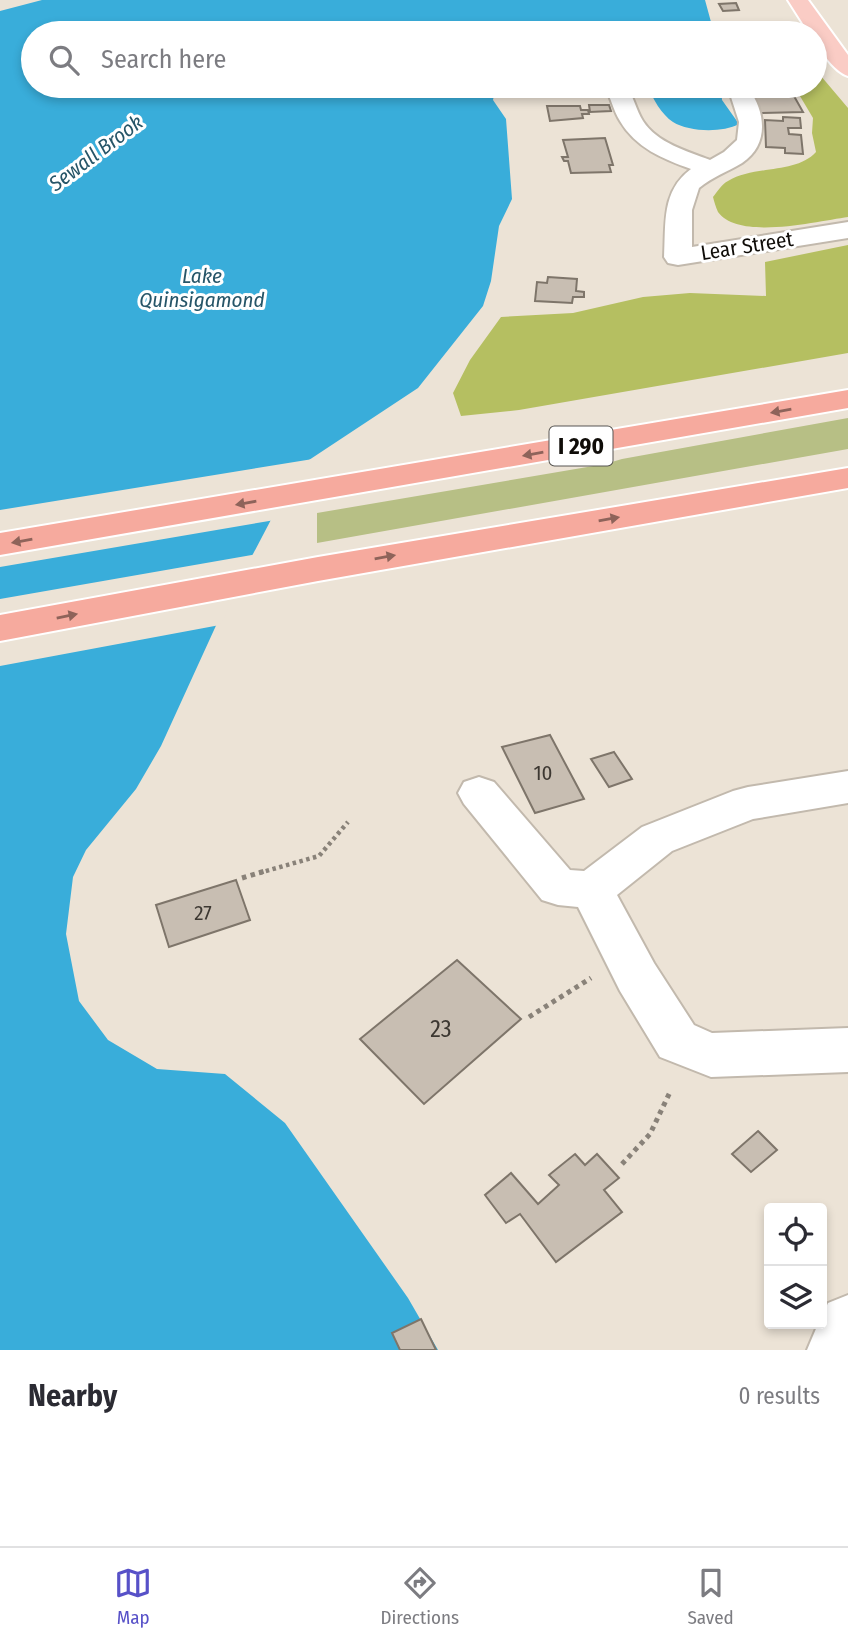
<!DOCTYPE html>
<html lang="en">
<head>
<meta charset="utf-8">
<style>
	:root { --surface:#fff; --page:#f7f7f7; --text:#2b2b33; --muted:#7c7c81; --line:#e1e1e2; --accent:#5751c8 }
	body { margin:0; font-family:"Fira Sans Condensed",sans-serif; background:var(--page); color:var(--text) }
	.controls { position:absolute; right:21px; bottom:21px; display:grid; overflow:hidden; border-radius:7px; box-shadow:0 4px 10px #0003 }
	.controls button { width:63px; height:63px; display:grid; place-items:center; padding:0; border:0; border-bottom:2px solid var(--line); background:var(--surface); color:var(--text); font:35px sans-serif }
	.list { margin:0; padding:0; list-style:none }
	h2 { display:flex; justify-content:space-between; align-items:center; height:91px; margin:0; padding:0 28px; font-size:30px }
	h2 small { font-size:23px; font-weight:400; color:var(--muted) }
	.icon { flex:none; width:38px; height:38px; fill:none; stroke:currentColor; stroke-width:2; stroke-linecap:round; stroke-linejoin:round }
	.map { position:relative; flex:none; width:848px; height:1350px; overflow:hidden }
	.search { position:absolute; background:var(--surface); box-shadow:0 4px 10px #0003; left:21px; right:21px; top:21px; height:77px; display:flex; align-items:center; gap:18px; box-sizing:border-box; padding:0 24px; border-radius:38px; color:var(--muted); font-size:26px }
	.sheet { height:196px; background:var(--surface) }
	nav { display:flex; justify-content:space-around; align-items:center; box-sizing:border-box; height:98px; border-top:2px solid var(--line); background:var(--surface); font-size:19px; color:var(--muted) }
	nav a { display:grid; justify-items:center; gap:4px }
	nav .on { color:var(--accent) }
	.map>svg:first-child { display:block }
</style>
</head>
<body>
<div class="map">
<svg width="848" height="1350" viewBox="0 0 848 1350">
	<rect width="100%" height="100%" fill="#ece3d6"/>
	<path fill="#b7bf85" d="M848,418V449L317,543V513L605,464L622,459Z"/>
	<g fill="#b5bf61">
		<path d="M815,69L848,108V217C818,221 739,241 718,212C716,208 714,201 713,197C717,192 722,184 728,181C755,165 796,174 816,152L812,133L813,118L794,86H815Z"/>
		<path d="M848,245V353L519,410L461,416L453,393L470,360L501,317L573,313L643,297L690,293L766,296L765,262Z"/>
	</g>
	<g fill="#39adda">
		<path d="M42,0H705L714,33H33V86H496L493,100L506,119L512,199L499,226L491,281L483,306L418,388L309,460L285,493L219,619L161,746L136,789L86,850L73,877L66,934L79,1001L108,1040L157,1069L225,1074L285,1123L408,1298L438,1350H0V11Z"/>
		<path d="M648,86H721L722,100L739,124C722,133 689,132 673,122C662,115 652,98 648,86Z"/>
	</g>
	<g fill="#ece3d6">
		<path d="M319,458L312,463L288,495L275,520L0,567V510Z"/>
		<path d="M257,554L220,625L0,666V599Z"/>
	</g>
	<g fill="#c8beb2" stroke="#7e756a" stroke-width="2">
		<path d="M736,3L739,10L723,11L719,4Z"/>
		<path d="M532,86H566L569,90L546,96L544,92L536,93Z"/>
		<path d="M774,89H790L803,112L760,113L749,92H775Z"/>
		<path d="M589,105H609L611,111L590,112Z"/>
		<path d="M547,106H580L581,110H588L589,114H582L583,118L550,121Z"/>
		<path d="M783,117L800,118L801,128H788L789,134L801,135L803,154L785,153V148L766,147L765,120L783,121Z"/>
		<path d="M605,138L613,165H609L611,172L571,173L568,161H564L562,157H568L563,140Z"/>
		<path d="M548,277L577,279L576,291L584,292V297H573L572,303L535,301L537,282L547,283Z"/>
		<path d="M550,735L584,799L535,813L502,747Z"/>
		<path d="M614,752L632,779L609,787L591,759Z"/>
		<path d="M236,880L250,920L169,947L156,905Z"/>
		<path d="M457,960L521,1019L424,1104L360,1039Z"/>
		<path d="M758,1131L777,1150L751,1172L732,1154Z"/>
		<path d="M575,1154L585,1165L597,1154L619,1178L604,1190L622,1212L556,1262L520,1214L506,1223L485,1195L511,1173L538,1204L559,1185L549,1175Z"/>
		<path d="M421,1319L436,1350H400L392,1333Z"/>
	</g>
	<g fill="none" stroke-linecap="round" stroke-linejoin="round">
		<g stroke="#c2b9ad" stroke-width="4">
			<g id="minor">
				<path d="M604,86H626C634,97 636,110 643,121C657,143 687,151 710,160L724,152L737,140L739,122L730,94L733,89H749C766,113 769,145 742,163C727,172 712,177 699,188L692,210V247L848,222V238L678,265L668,263L664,257C666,224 661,191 691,169C663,159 636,148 620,121C613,110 611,97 604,86Z"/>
				<path d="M848,771V803L753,819L672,851L617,895L654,963L694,1025L712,1033L848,1028V1072L711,1077L660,1057L620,991L578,907L558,905L542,900L464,804L458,793L464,782L479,777L494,782L570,870L584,871L642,827L733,791L748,787Z"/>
				<path d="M848,1295V1350H807L818,1324H822V1316L828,1303Z"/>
			</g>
		</g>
		<g stroke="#fff" stroke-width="4">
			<path id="major" d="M788,0H808L848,55V76C835,72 815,47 815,33H809Z"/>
		</g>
		<g stroke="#fff" stroke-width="4">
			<g id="highway">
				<path d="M848,390V408L0,555V533Z"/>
				<path d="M848,468V488L318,581L0,641V615L318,557Z"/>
			</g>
		</g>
		<path stroke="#898279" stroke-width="4.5" stroke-dasharray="3.5 3.5" stroke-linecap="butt" d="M259,873L319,856L348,822"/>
		<g stroke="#898279" stroke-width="5" stroke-dasharray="4.5 4.5" stroke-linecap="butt">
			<path d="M242,878L265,871"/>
			<path d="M529,1017L591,978"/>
			<path d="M622,1164L650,1134L671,1090"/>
		</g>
		<use href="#minor" fill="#fff" fill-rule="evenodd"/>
		<use href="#major" fill="#faccc5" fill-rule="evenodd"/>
		<use href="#highway" fill="#f6aa9e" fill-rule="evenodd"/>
	</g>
	<defs><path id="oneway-solid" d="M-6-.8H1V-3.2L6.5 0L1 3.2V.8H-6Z" transform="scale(1.75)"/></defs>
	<g fill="#8e635a">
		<use href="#oneway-solid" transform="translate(781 411) rotate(170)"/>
		<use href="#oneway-solid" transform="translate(533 454) rotate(170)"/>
		<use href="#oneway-solid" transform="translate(246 503) rotate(170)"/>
		<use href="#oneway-solid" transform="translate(609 519) rotate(-10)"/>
		<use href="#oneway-solid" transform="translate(22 541) rotate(170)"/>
		<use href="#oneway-solid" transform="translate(385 557) rotate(-10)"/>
		<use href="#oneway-solid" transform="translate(67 616) rotate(-11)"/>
	</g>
	<g text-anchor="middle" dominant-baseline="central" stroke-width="6" stroke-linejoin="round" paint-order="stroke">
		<g font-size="21" font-style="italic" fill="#265568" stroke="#fff">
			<text transform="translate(96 153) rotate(-37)">Sewall Brook</text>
			<text x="202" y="276">Lake<tspan x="202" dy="24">Quinsigamond</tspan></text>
		</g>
		<g font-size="21" fill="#0f0c08" stroke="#fff">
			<text transform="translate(747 246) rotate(-9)">Lear Street</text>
		</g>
		<g font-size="21" fill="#3d3832">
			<text x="543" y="773">10</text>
			<text x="203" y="913">27</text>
		</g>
		<rect fill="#fff" stroke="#575552" stroke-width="2" x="549.5" y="426.5" width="63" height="39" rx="5"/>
		<g font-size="23" font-weight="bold" fill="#0f0c08">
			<text x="581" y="446">I 290</text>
		</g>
		<g font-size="24" fill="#3d3832">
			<text x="441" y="1029">23</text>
		</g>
	</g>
</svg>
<div class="controls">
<button><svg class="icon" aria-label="locate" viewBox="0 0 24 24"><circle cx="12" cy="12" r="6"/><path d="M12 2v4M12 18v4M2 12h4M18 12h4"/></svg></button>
<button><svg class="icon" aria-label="layers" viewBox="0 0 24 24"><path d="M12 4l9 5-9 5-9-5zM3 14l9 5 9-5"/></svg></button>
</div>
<div class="search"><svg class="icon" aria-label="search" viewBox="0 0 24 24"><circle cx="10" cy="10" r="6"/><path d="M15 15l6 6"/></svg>Search here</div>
</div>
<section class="sheet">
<h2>Nearby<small>0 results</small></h2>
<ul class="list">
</ul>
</section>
<nav>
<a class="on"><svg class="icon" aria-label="map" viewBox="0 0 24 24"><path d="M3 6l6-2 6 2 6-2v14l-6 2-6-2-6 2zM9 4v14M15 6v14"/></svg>Map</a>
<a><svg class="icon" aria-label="directions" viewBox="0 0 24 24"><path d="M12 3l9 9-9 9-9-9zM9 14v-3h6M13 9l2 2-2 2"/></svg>Directions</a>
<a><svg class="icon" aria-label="saved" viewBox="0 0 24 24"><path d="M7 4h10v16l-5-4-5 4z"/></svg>Saved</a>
</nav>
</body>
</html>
